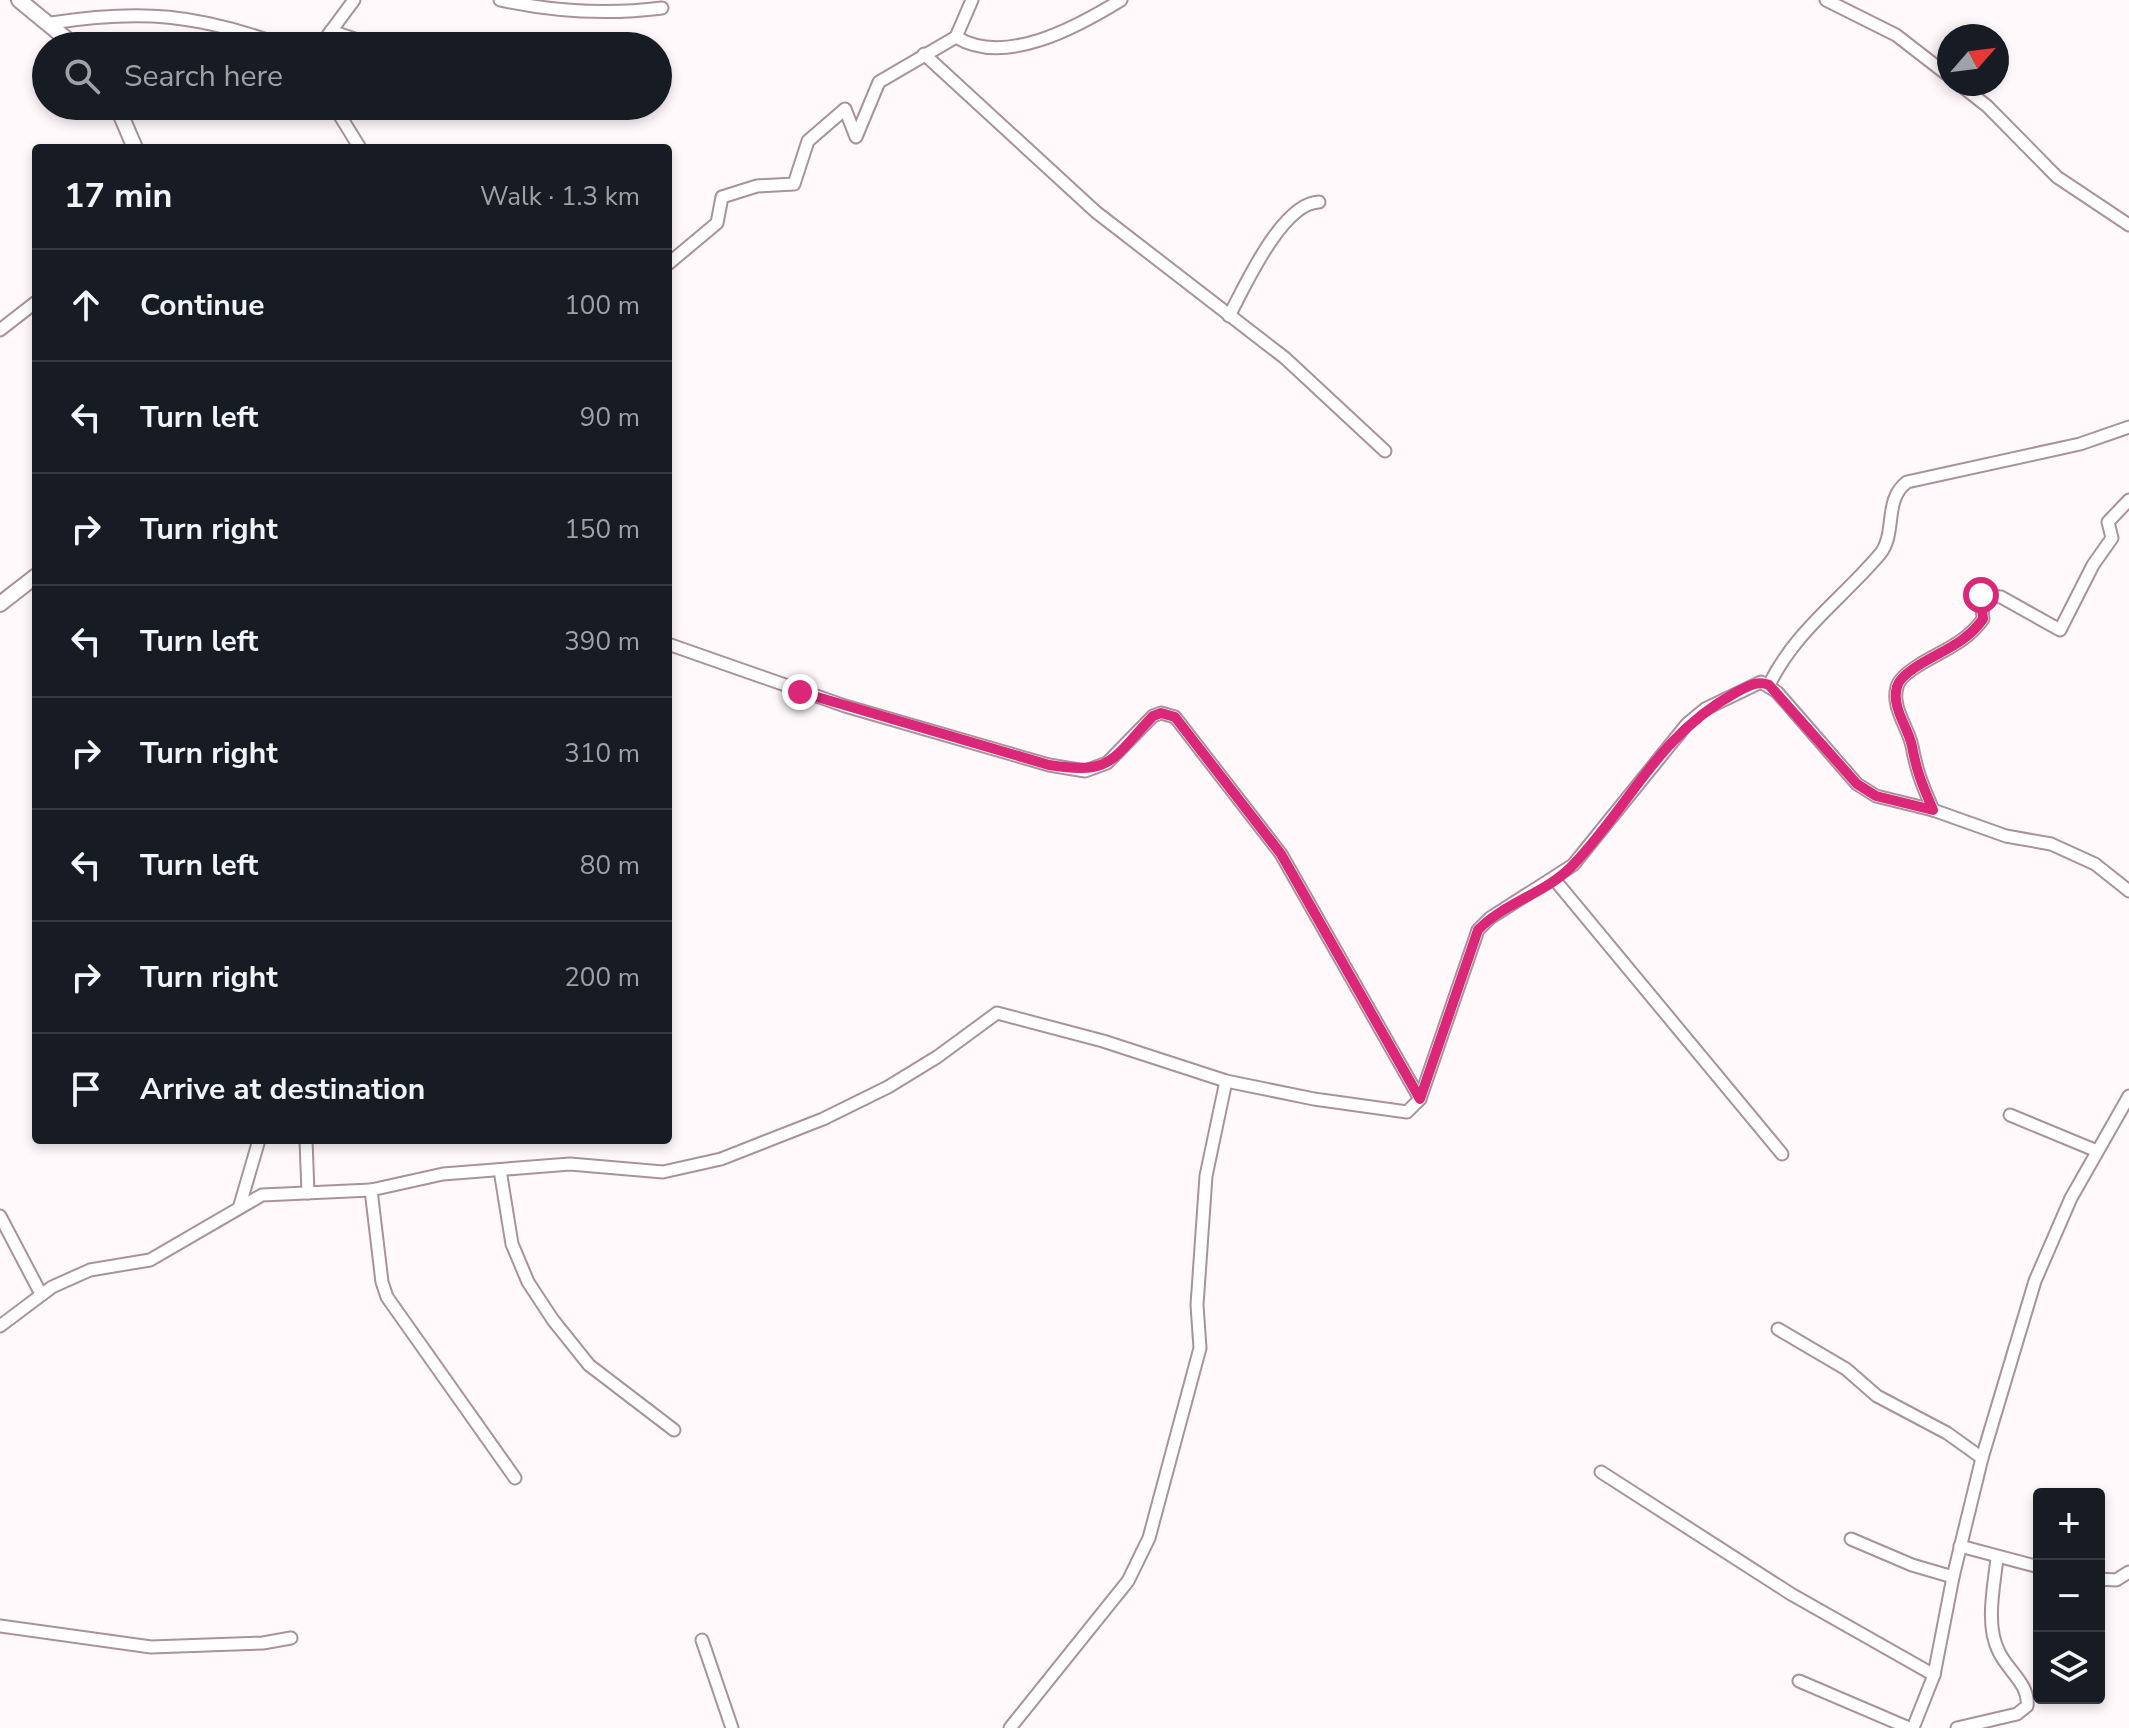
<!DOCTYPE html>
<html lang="en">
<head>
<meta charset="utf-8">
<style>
	:root { --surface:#171b24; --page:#20242c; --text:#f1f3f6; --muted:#9ea1a6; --line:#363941 }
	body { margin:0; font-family:"Nunito Sans",sans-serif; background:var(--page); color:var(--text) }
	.controls { position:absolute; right:24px; bottom:24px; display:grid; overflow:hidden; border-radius:8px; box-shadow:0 4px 12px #0003 }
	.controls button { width:72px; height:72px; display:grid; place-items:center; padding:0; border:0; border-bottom:2px solid var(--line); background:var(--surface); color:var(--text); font:40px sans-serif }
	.compass { position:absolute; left:1937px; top:24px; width:72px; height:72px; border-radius:50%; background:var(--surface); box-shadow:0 4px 12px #0003; rotate:62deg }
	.stop { position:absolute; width:24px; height:24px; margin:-18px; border:6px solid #db2777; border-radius:50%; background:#fff }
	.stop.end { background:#db2777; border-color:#fff; box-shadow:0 2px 8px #0008 }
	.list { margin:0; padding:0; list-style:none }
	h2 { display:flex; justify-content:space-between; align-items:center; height:104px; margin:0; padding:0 32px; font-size:34px }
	h2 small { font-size:26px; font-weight:400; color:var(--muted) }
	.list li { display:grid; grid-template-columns:52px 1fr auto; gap:24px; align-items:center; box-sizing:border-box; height:112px; padding:0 32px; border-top:2px solid var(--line) }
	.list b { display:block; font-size:30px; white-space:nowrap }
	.list em { font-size:26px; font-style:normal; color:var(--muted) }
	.icon { flex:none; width:44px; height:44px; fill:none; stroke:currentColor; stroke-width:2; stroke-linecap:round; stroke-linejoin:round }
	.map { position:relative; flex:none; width:2129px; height:1728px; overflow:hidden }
	.search { position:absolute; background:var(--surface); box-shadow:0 4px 12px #0003; left:32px; top:32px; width:640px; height:88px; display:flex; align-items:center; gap:20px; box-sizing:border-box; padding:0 28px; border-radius:44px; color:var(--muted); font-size:30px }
	.panel { position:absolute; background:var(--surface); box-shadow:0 4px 12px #0003; left:32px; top:144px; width:640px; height:1000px; border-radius:8px }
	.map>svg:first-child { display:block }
</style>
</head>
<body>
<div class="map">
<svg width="2129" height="1728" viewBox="0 0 2129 1728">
	<rect width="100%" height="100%" fill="#fff9fb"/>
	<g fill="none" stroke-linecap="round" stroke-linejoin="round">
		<g stroke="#ab919a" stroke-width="15">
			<g id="minor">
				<path d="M500,0C555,12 607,15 662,8"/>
				<path d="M1826,0L1896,35L1949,76"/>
				<path d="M51,23C142,9 197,14 284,46"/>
				<path d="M331,31L376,46"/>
				<path d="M956,37C1005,67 1077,27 1121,0"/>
				<path d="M320,46L354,0"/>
				<path d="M924,54L1096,212L1285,358L1385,451"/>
				<path d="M1959,84L1987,106L2057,177L2129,225"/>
				<path d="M334,106L360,148"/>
				<path d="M668,264L717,223L722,197L757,186L794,184L808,141L845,109L856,137L879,82L956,37L972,0"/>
				<path d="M1229,316C1245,286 1282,203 1319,202"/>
				<path d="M0,330L36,302"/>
				<path d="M668,644L845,706L1049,765L1085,771L1107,763L1153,716L1161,713L1175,717L1281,854L1420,1099"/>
				<path d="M1769,685C1795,631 1842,599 1880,554C1897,533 1883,500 1907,482L2080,444L2129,427"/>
				<path d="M1933,810C1922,784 1917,773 1912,746C1908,727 1891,707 1897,687C1899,678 1911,670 1919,665C1943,650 1966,643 1983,619L1981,595L2001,597L2060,630L2093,565L2112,538L2108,522L2129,500"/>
				<path d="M1554,879L1782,1154"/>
				<path d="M2010,1115L2097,1151"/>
				<path d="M306,1140L308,1193"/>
				<path d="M500,1170L512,1244L528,1282L553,1320L589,1365L674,1430"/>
				<path d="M371,1190L382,1282L387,1297L515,1478"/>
				<path d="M240,1205L259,1140"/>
				<path d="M0,1216L41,1294"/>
				<path d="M0,1326L52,1287L90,1270L150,1260L262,1195L371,1190L443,1174L570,1164L663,1172L721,1159L823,1119L888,1087L937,1057L997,1013L1103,1041L1226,1081L1314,1099L1407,1112L1420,1099L1478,930L1490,918L1573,865L1687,724L1705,709L1761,682L1777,692L1857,784L1876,796L1933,810L2006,836L2051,844L2095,864L2129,891"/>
				<path d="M1778,1329L1846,1369L1877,1396L1947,1433L1982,1458"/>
				<path d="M1601,1472L1791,1594L1934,1675"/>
				<path d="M1851,1539L1912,1565L1953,1577"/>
				<path d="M1960,1546L2039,1567"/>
				<path d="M2099,1579L2116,1580L2129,1572"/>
				<path d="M0,1626L151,1647L263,1643L291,1638"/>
				<path d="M702,1640L732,1728"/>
				<path d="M1799,1681L1909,1728"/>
				<path d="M1010,1728L1128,1581L1149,1538L1200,1348L1197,1305L1206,1176L1226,1081"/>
				<path d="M1913,1728L1934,1675L1953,1577L1982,1458L2035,1281L2071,1198L2129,1096"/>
				<path d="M1957,1728L2017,1714L2027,1706C2030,1685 2008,1671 1999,1652C1985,1625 1994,1587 1997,1558"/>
			</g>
		</g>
		<g stroke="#ab919a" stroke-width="18">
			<g id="major">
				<path d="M19,0L75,46"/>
				<path d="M117,106L135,148"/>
				<path d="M0,604L36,576"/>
			</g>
		</g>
		<use href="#minor" stroke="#fff" stroke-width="11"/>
		<use href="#major" stroke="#fff" stroke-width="14"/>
	</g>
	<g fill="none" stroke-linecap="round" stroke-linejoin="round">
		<path stroke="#db2777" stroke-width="10" d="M800,692L1049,765C1113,775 1111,760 1153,716L1161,713L1175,717L1281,854L1420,1099L1478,930C1505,902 1547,893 1573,865C1632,803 1657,736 1735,693C1747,687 1756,680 1769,685L1857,784L1876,796L1933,810C1922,784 1917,773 1912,746C1908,727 1891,707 1897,687C1899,678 1911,670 1919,665C1943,650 1966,643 1983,619L1981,595"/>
	</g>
</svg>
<div class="controls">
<button>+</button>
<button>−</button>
<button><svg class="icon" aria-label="layers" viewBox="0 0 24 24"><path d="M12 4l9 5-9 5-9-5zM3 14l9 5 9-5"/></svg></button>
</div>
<svg class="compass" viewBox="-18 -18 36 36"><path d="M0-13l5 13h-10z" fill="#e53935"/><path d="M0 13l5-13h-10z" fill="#9ea1a6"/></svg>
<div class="stop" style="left:1981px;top:595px"></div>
<div class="stop end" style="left:800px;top:692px"></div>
<div class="search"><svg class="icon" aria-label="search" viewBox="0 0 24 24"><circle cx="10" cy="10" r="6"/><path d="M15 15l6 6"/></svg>Search here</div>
<section class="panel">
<h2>17 min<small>Walk · 1.3 km</small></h2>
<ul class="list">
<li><svg class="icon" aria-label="ahead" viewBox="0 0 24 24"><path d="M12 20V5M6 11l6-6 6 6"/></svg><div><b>Continue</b></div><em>100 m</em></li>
<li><svg class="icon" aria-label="left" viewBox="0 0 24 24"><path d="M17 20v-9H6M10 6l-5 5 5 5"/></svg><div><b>Turn left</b></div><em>90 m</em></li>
<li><svg class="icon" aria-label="right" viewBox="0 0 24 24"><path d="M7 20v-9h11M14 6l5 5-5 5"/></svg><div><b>Turn right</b></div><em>150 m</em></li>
<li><svg class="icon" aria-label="left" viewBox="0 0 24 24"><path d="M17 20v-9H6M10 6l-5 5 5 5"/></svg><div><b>Turn left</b></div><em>390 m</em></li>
<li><svg class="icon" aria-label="right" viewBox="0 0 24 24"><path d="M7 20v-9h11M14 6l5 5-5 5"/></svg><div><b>Turn right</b></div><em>310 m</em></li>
<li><svg class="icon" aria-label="left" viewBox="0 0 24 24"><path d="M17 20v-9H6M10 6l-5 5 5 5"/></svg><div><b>Turn left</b></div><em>80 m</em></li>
<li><svg class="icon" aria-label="right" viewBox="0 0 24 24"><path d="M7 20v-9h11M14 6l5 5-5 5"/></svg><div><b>Turn right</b></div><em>200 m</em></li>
<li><svg class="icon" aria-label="arrive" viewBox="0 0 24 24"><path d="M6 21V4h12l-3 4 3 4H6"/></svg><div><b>Arrive at destination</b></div></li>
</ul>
</section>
</div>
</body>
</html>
